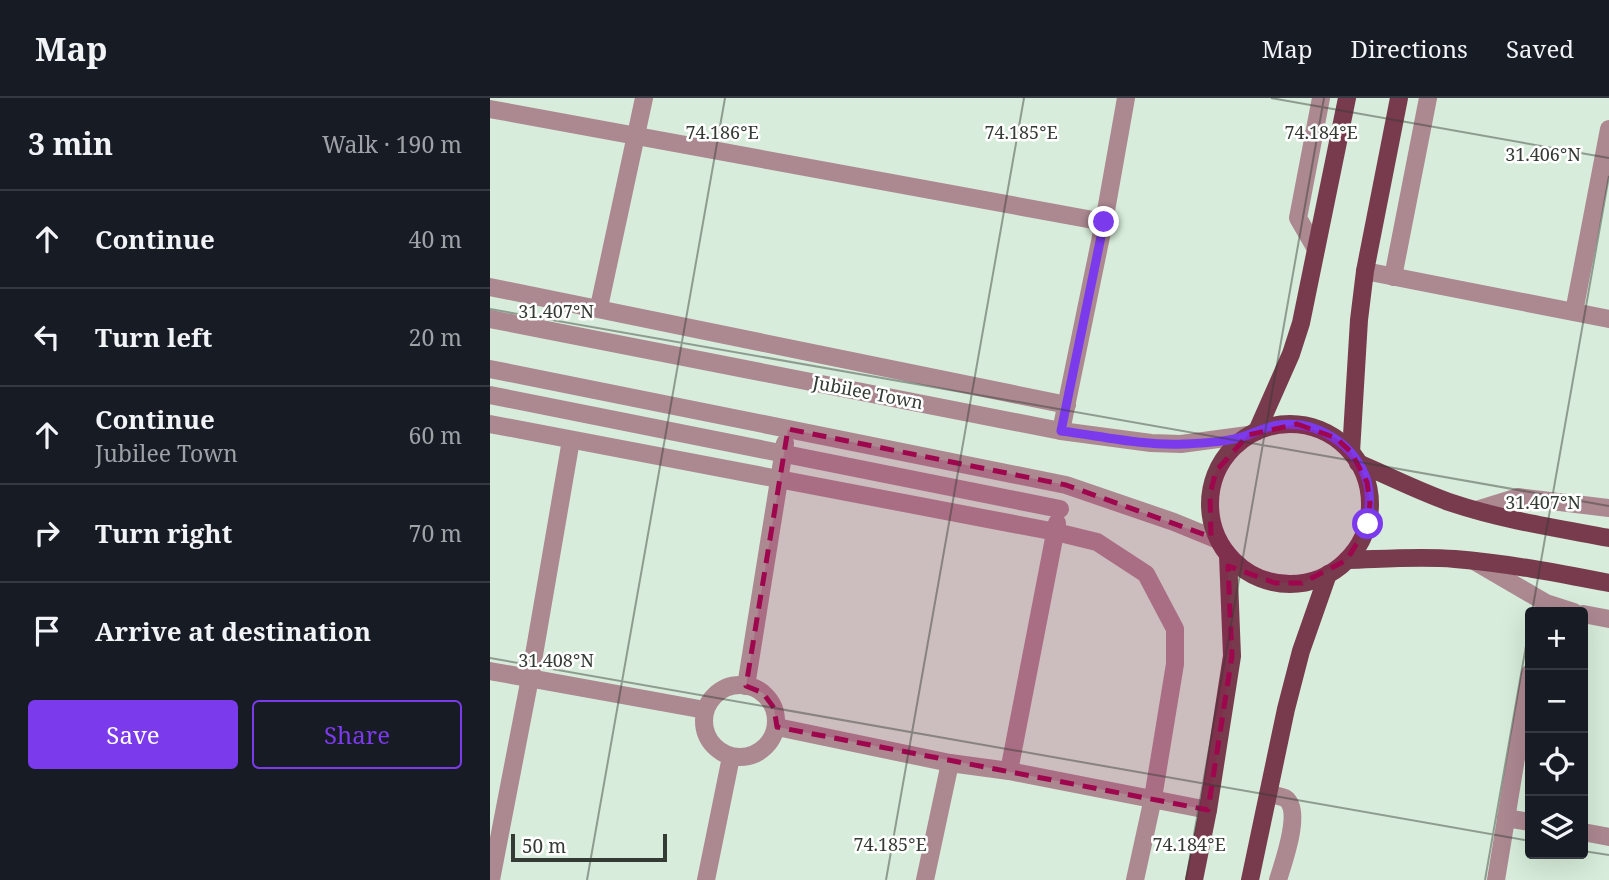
<!DOCTYPE html>
<html lang="en">
<head>
<meta charset="utf-8">
<style>
	:root { --surface:#171b24; --page:#20242c; --text:#f1f3f6; --muted:#9ea1a6; --line:#363941; --accent:#7c3aed }
	body { margin:0; font-family:"Noto Serif",serif; background:var(--page); color:var(--text) }
	.controls { position:absolute; right:21px; bottom:21px; display:grid; overflow:hidden; border-radius:7px; box-shadow:0 7px 28px #0002 }
	.controls button { width:63px; height:63px; display:grid; place-items:center; padding:0; border:0; border-bottom:2px solid var(--line); background:var(--surface); color:var(--text); font:35px sans-serif }
	.scale { position:absolute; left:21px; bottom:18px; width:156px; box-sizing:border-box; padding-left:7px; border:4px solid #333b34; border-top:0; font-size:19px; line-height:24px; white-space:nowrap; color:#333b34; -webkit-text-stroke:5px #fff; paint-order:stroke }
	.stop { position:absolute; width:21px; height:21px; margin:-16px; border:5px solid #7c3aed; border-radius:50%; background:#fff }
	.stop.end { background:#7c3aed; border-color:#fff; box-shadow:0 2px 7px #0008 }
	.list { margin:0; padding:0; list-style:none }
	h2 { display:flex; justify-content:space-between; align-items:center; height:91px; margin:0; padding:0 28px; font-size:30px }
	h2 small { font-size:23px; font-weight:400; color:var(--muted) }
	.list li { display:grid; grid-template-columns:46px 1fr auto; gap:21px; align-items:center; box-sizing:border-box; height:98px; padding:0 28px; border-top:2px solid var(--line) }
	.list b { display:block; font-size:26px; white-space:nowrap }
	.list p { margin:0; font-size:23px; white-space:nowrap; color:var(--muted) }
	.list em { font-size:23px; font-style:normal; color:var(--muted) }
	.actions { display:flex; gap:14px; padding:21px 28px }
	.actions a { flex:1; padding:16px 0; border:2px solid var(--accent); border-radius:7px; text-align:center; font-size:24px; color:var(--accent) }
	.actions .main { background:var(--accent); color:#fff }
	.icon { flex:none; width:38px; height:38px; fill:none; stroke:currentColor; stroke-width:2; stroke-linecap:round; stroke-linejoin:round }
	.map { position:relative; flex:none; width:1119px; height:782px; overflow:hidden }
	header { display:flex; align-items:center; gap:42px; box-sizing:border-box; height:98px; padding:0 35px; background:var(--surface); border-bottom:2px solid var(--line) }
	header strong { font-size:33px }
	nav { display:flex; gap:38px; margin-inline-start:auto; font-size:24px }
	main { display:flex }
	aside { flex:1; background:var(--surface) }
	.map>svg:first-child { display:block }
</style>
</head>
<body>
<header>
<strong>Map</strong>
<nav><a>Map</a><a>Directions</a><a>Saved</a></nav>
</header>
<main>
<aside>
<h2>3 min<small>Walk · 190 m</small></h2>
<ul class="list">
<li><svg class="icon" aria-label="ahead" viewBox="0 0 24 24"><path d="M12 20V5M6 11l6-6 6 6"/></svg><div><b>Continue</b></div><em>40 m</em></li>
<li><svg class="icon" aria-label="left" viewBox="0 0 24 24"><path d="M17 20v-9H6M10 6l-5 5 5 5"/></svg><div><b>Turn left</b></div><em>20 m</em></li>
<li><svg class="icon" aria-label="ahead" viewBox="0 0 24 24"><path d="M12 20V5M6 11l6-6 6 6"/></svg><div><b>Continue</b><p>Jubilee Town</p></div><em>60 m</em></li>
<li><svg class="icon" aria-label="right" viewBox="0 0 24 24"><path d="M7 20v-9h11M14 6l5 5-5 5"/></svg><div><b>Turn right</b></div><em>70 m</em></li>
<li><svg class="icon" aria-label="arrive" viewBox="0 0 24 24"><path d="M6 21V4h12l-3 4 3 4H6"/></svg><div><b>Arrive at destination</b></div></li>
</ul>
<div class="actions"><a class="main">Save</a><a>Share</a></div>
</aside>
<div class="map">
<svg width="1119" height="782" viewBox="0 0 1119 782">
	<rect width="100%" height="100%" fill="#d7ecda"/>
	<g fill="none" stroke-linecap="round" stroke-linejoin="round">
		<g stroke="#ac8891" stroke-width="18">
			<path d="M0,11L614,124"/>
			<path d="M826,151L808,120L831,0"/>
			<path d="M875,173L1119,221"/>
			<path d="M903,179L938,0"/>
			<path d="M0,189L577,307"/>
			<path d="M109,209L154,0"/>
			<path d="M1084,214L1119,31"/>
			<path d="M0,221L571,333L661,345L691,346L758,337"/>
			<path d="M0,271L576,387L684,424L728,442"/>
			<path d="M0,297L570,411"/>
			<path d="M0,326L566,434L607,444L656,476L685,531V566L663,700L645,782"/>
			<path d="M571,333L614,124L636,0"/>
			<path d="M986,412L1028,399L1119,410"/>
			<path d="M984,463L1056,505L1084,514"/>
			<path d="M1093,516L1119,521"/>
			<path d="M0,573L215,612"/>
			<circle cx="250" cy="623" r="36"/>
			<path d="M256,588L295,345"/>
			<path d="M287,629L460,665L519,673L718,712"/>
			<path d="M519,673L567,425"/>
			<path d="M778,696C783,697 790,698 795,700C813,712 793,765 788,782"/>
			<path d="M1016,720L1040,724"/>
			<path d="M1093,734L1119,739"/>
			<path d="M1,782L40,580L81,342"/>
			<path d="M216,782L241,659"/>
			<path d="M435,782L460,665"/>
			<path d="M1006,782L1040,575"/>
		</g>
		<g stroke="#773b4d" stroke-width="18">
			<circle cx="800" cy="406" r="80"/>
			<path d="M767,333L801,256L811,225L857,0"/>
			<path d="M861,354L869,222L875,173L909,0"/>
			<path d="M868,365C899,378 930,394 962,405C1013,422 1066,430 1119,440"/>
			<path d="M857,462C893,461 929,458 965,461C1016,465 1068,475 1119,485"/>
			<path d="M704,782L718,712L742,558L738,457"/>
			<path d="M760,782L796,611L811,553L838,476"/>
		</g>
	</g>
	<g fill="none" stroke-linecap="round" stroke-linejoin="round">
		<path stroke="#7c3aed" stroke-width="9" d="M614,124L571,333C611,338 653,348 694,346C714,345 739,344 758,337C768,333 778,328 789,327C827,322 865,346 877,383C881,397 879,411 878,426"/>
	</g>
	<path fill="#9e064e" fill-opacity="0.2" stroke="#9e064e" stroke-width="5" stroke-dasharray="14 9" stroke-linejoin="round" d="M807,326L846,340L861,354L877,384L880,405L878,426L857,462L812,485H785L738,468L742,558L718,712L287,629L284,610L273,595L256,588L298,331L576,387L721,439L720,396L726,373L758,337Z"/>
	<path fill="none" stroke="#333b34" stroke-width="2" stroke-opacity="0.45" d="M781,0L1119,60M0,211L1119,408M1042,514L1119,78M0,560L1040,743M1093,753L1119,757M97,782L235,0M396,782L534,0M696,782L834,0M995,782L1040,525"/>
	<g text-anchor="middle" dominant-baseline="central" stroke-width="5" stroke-linejoin="round" paint-order="stroke">
		<g font-size="18" fill="#333b34" stroke="#fff">
			<text transform="translate(378 294) rotate(11)">Jubilee Town</text>
		</g>
	</g>
	<g font-size="18" text-anchor="middle" fill="#333b34" stroke="#fff" stroke-width="5" stroke-linejoin="round" paint-order="stroke">
		<text x="232" y="41">74.186°E</text>
		<text x="531" y="41">74.185°E</text>
		<text x="831" y="41">74.184°E</text>
		<text x="1053" y="63">31.406°N</text>
		<text x="66" y="220">31.407°N</text>
		<text x="1053" y="411">31.407°N</text>
		<text x="66" y="569">31.408°N</text>
		<text x="400" y="753">74.185°E</text>
		<text x="699" y="753">74.184°E</text>
	</g>
</svg>
<div class="controls">
<button>+</button>
<button>−</button>
<button><svg class="icon" aria-label="locate" viewBox="0 0 24 24"><circle cx="12" cy="12" r="6"/><path d="M12 2v4M12 18v4M2 12h4M18 12h4"/></svg></button>
<button><svg class="icon" aria-label="layers" viewBox="0 0 24 24"><path d="M12 4l9 5-9 5-9-5zM3 14l9 5 9-5"/></svg></button>
</div>
<div class="scale">50 m</div>
<div class="stop" style="left:878px;top:426px"></div>
<div class="stop end" style="left:614px;top:124px"></div>
</div>
</main>
</body>
</html>
